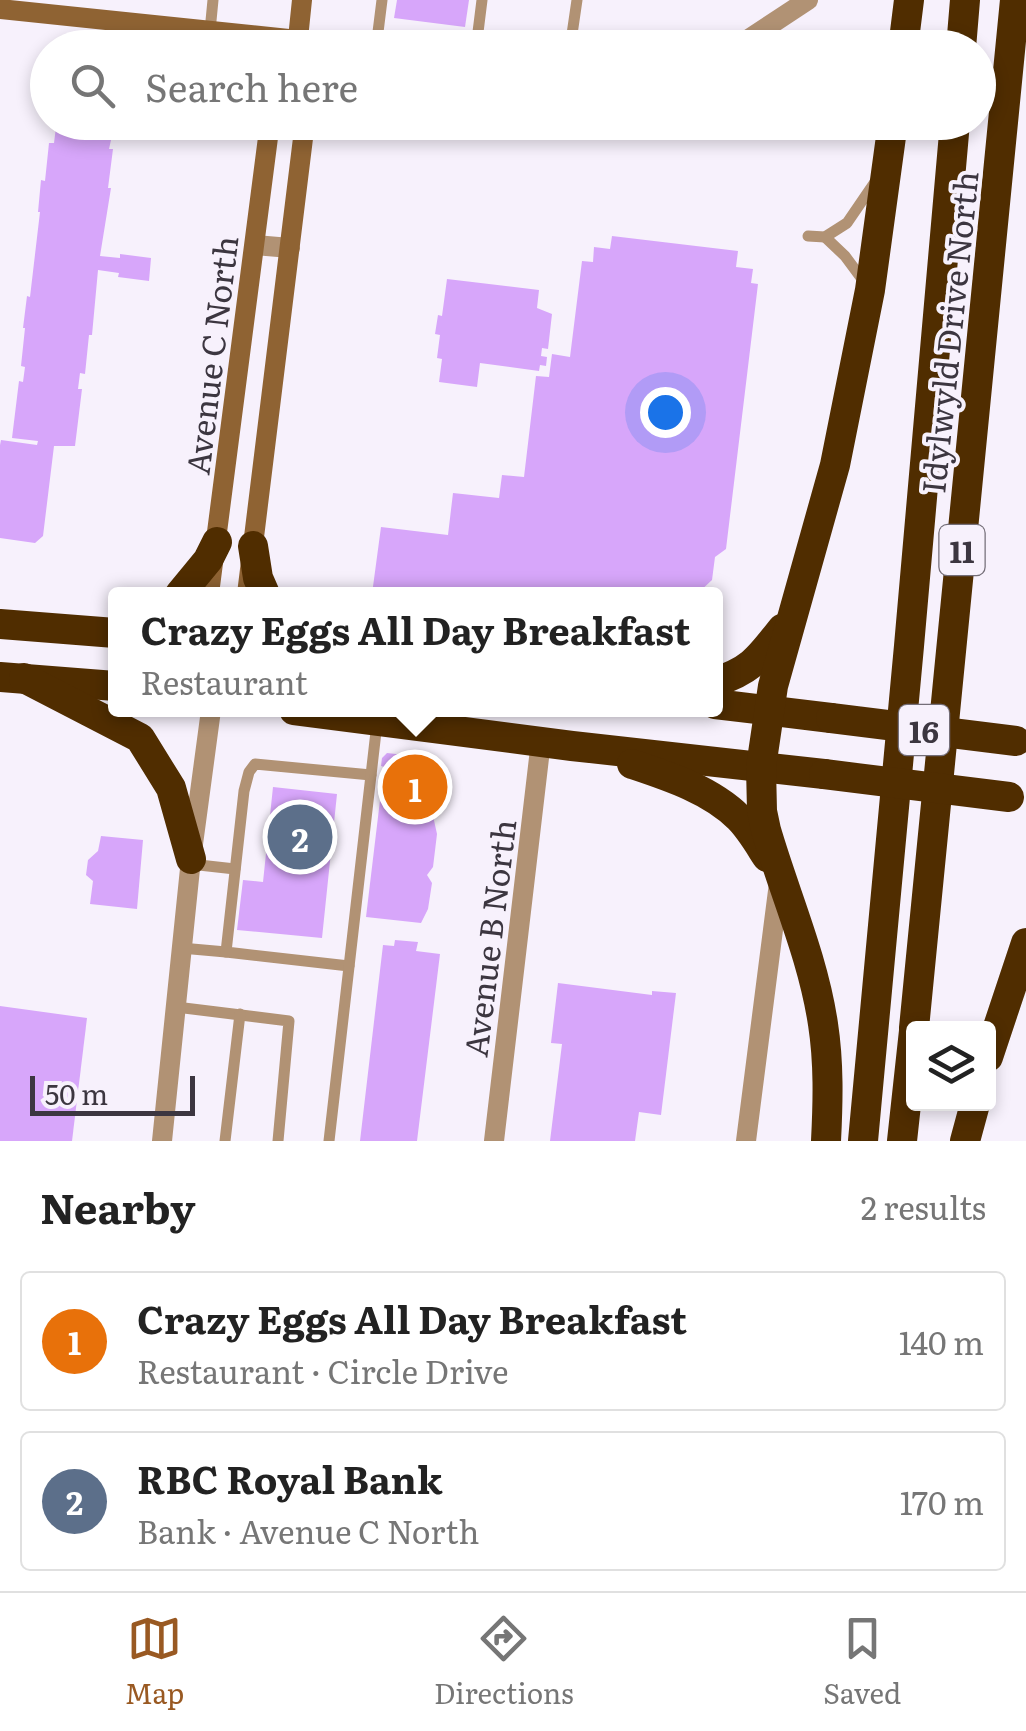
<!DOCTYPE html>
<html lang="en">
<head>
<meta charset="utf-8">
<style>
	:root { --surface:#fff; --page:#f6f6f6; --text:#222; --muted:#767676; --line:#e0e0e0; --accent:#995922 }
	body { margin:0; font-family:Literata,serif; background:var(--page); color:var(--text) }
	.controls { position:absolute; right:30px; bottom:30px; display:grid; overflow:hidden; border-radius:10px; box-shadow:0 5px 15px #0003 }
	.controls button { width:90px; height:90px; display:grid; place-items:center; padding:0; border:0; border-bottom:2px solid var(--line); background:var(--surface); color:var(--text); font:50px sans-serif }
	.scale { position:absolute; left:30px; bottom:25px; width:165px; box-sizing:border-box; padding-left:10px; border:5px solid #3c3640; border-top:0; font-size:28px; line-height:35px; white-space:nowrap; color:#3c3640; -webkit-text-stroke:8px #f7f1fc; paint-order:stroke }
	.you { position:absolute; left:665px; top:412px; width:35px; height:35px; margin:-25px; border:8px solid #fff; border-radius:50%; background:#1a73e8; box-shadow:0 0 0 15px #1a73e833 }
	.badge { display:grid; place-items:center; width:65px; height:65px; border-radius:50%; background:var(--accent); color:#fff; font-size:32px; font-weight:700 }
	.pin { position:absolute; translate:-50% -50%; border:5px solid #fff; box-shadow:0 2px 10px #0006 }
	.popup { position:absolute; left:108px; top:587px; width:615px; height:130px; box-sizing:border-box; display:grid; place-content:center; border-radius:10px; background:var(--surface); filter:drop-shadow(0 2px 8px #0005); font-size:32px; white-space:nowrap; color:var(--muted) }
	.popup b { font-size:38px; color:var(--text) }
	.popup::after { content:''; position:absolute; left:50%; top:100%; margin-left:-20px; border:20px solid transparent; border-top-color:var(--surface) }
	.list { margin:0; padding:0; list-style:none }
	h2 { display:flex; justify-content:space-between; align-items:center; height:130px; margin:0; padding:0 40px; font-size:42px }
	h2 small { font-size:32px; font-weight:400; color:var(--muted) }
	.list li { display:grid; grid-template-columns:65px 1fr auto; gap:30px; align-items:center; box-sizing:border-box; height:140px; margin:0 20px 20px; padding:0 20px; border:2px solid var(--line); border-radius:10px }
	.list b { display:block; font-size:38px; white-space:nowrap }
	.list p { margin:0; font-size:32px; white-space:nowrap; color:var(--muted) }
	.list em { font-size:32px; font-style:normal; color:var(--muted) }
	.icon { flex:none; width:55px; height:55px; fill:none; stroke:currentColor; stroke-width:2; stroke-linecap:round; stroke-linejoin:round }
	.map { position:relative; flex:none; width:1026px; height:1141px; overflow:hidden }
	.search { position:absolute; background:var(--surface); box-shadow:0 5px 15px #0003; left:30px; right:30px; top:30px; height:110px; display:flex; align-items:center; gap:25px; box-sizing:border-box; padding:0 35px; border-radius:55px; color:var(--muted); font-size:38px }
	.sheet { height:450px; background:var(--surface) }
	nav { display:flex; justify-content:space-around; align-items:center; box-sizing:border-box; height:140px; border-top:2px solid var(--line); background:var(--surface); font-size:28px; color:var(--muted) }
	nav a { display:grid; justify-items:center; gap:5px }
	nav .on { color:var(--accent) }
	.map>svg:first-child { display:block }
</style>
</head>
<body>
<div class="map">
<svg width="1026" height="1141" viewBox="0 0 1026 1141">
	<rect width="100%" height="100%" fill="#f7f1fc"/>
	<g fill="#d7a6fa">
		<path d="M397,0H469L465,27L394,18Z"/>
		<path d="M52,122H115L109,149H113L108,188H111L100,256L120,258V254L151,258L149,281L118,277L119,273L98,270L92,335H89L85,374L80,373L78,389H82L75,446H54L43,536L35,543L0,538V445L1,440L37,445L38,441L12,438L19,381L23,382L25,367L21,366L25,328H23L27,296L30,297L40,212H38L41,180L45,181L49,143H54L56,127L51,126Z"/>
		<path d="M612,236L738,251L736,267L753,269L751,283L758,284L726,549L715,557L712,580L697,594H682L677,589L669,594H372L381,527L448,535L453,493L499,498L502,475L524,477L536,376L549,377L552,354L570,357L582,261L593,262L594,247L610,249Z"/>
		<path d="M447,279L539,290L537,308L552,314L548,349L542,348L541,356L547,357L546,366L540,365L539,371L480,363L477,387L439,382L442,359L437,358L440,335L435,334L438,315L442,316Z"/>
		<path d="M387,753L440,759L439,771L445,782L442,798L434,809L433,816L437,834L433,867L427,875L432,883L428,909L421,923L366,917L384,767L381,766L382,758Z"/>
		<path d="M273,787L337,794L322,938L237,930L243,880L263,882Z"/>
		<path d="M101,836L143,840L137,909L90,904L93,881L86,875L88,860L98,851Z"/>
		<path d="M395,940L418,942L416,951L440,954L417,1141H360L383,945L394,946Z"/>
		<path d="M558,983L652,995V991L676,993L661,1115L639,1112L635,1141H550L562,1044L551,1043Z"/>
		<path d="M0,1006L87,1018L72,1141H0Z"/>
	</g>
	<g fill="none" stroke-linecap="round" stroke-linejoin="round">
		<g stroke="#b19274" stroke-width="11">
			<path d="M210,31L213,0"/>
			<path d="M376,48L382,0"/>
			<path d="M476,48L482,0"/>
			<path d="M570,48L577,0"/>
			<path d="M808,236L825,237L847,223L875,182"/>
			<path d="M825,237L845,256L865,283"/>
			<path d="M190,864L235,869"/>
			<path d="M181,948L226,952"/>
			<path d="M349,966L226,952L244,791L249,772L255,764L371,775"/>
			<path d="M176,1007L289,1021L278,1141"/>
			<path d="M225,1141L240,1014"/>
			<path d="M329,1141L377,723"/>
		</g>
		<g stroke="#b19274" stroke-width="20">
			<path d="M298,40L357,48"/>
			<path d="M735,48L808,0"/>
			<path d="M255,245L290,248"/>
			<path d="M162,1141L191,859L211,710"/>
			<path d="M494,1141L541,741"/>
			<path d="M746,1141L779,883"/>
		</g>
		<g stroke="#8f6333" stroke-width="20">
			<path d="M0,9L298,40"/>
			<path d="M297,48L302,0"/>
			<path d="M209,594L270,122"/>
			<path d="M247,594L305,122"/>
		</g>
		<g stroke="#502d00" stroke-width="30">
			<path d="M903,48L909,0"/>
			<path d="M961,48L965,0"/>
			<path d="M253,546L258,578L265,594"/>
			<path d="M180,594L208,560L217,542"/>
			<path d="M0,624L115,633"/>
			<path d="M0,677L115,686"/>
			<path d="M24,678L140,738L171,788L191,859"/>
			<path d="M715,682C752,670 759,658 782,629"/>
			<path d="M715,704L831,718"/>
			<path d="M294,710L572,746L824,774"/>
			<path d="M632,764C668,776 711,790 739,818C750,829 758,843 767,857"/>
			<path d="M914,1028L1015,0"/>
			<path d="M988,1057L1026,943"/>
			<path d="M826,1141C828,1102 829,1063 823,1024C813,957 785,895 766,830L762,811L761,767L773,686L835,465L870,290L893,122"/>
			<path d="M863,1141L909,646L955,122"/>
			<path d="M902,1141L914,1031"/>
			<path d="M965,1141L975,1104"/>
		</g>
		<g stroke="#502d00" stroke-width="30">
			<path d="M831,718L1016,741"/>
			<path d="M824,774L1009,797"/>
		</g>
	</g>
	<g text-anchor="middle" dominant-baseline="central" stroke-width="8" stroke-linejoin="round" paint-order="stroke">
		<g fill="#f7f1fc" stroke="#746e78" stroke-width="2.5">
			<rect x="939.5" y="525" width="45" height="50" rx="8"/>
			<rect x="899" y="705" width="50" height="50" rx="8"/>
		</g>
		<g font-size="30" font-weight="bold" fill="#3c3640">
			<text x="962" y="550">11</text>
			<text x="924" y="730">16</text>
		</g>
		<g font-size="32" fill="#3c3640" stroke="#f7f1fc">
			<text transform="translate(948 332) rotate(-84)">Idylwyld Drive North</text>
			<text transform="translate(210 355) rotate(-83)">Avenue C North</text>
			<text transform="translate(488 938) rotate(-83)">Avenue B North</text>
		</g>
	</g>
</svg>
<div class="controls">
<button><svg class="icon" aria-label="layers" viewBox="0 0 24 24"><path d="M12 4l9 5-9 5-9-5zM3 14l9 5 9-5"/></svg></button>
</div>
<div class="scale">50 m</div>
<div class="you"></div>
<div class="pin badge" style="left:415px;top:787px;background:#e8710a">1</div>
<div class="popup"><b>Crazy Eggs All Day Breakfast</b>Restaurant</div>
<div class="pin badge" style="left:300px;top:837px;background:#5c6f8a">2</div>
<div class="search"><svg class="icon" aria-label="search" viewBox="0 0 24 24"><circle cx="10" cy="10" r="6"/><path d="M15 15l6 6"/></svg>Search here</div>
</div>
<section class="sheet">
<h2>Nearby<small>2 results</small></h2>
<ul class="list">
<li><span class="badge" style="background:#e8710a">1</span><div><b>Crazy Eggs All Day Breakfast</b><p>Restaurant · Circle Drive</p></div><em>140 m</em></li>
<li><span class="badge" style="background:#5c6f8a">2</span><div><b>RBC Royal Bank</b><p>Bank · Avenue C North</p></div><em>170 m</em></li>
</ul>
</section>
<nav>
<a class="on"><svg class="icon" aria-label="map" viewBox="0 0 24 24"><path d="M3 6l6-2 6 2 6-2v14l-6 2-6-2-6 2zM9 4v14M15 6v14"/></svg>Map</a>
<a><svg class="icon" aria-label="directions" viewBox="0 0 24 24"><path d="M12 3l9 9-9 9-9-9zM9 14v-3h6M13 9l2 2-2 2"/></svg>Directions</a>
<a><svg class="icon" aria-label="saved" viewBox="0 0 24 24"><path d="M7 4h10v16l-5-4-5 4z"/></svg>Saved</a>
</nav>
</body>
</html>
